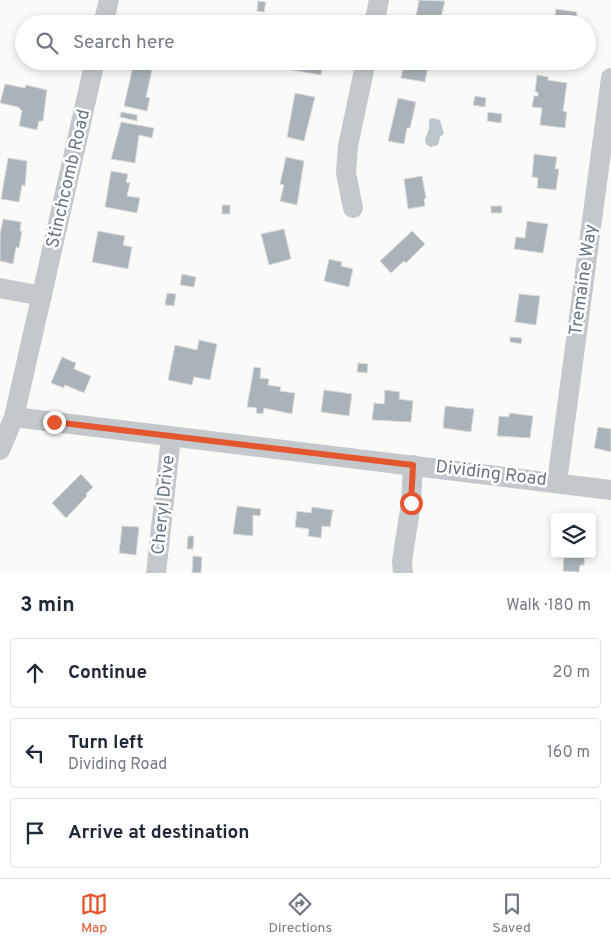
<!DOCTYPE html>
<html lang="en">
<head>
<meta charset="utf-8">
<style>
	:root { --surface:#fff; --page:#f2f2f3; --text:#1f2937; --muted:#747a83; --line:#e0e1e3; --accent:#e4572e }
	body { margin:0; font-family:Overpass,sans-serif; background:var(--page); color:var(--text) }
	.controls { position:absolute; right:15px; bottom:15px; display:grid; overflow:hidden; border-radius:5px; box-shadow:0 2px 8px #0003 }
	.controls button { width:45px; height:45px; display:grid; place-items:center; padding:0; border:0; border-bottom:1px solid var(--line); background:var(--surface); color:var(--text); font:25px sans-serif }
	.stop { position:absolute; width:15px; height:15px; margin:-11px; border:4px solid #e4572e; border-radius:50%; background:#fff }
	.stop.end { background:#e4572e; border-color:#fff; box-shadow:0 1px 5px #0008 }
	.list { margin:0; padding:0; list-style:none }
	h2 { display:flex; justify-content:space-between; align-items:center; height:65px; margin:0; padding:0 20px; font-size:21px }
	h2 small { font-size:16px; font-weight:400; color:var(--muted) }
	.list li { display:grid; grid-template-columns:32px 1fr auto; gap:15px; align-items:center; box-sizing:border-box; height:70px; margin:0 10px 10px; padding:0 10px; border:1px solid var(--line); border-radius:5px }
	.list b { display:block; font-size:19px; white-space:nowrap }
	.list p { margin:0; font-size:16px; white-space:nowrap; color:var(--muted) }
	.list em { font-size:16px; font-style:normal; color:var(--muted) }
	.icon { flex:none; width:28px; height:28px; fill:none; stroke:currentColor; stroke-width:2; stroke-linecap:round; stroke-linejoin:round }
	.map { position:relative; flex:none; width:611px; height:573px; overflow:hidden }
	.search { position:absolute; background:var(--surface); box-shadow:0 2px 8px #0003; left:15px; right:15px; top:15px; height:55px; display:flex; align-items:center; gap:12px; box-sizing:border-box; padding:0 18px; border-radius:28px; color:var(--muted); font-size:19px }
	.sheet { height:305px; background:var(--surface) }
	nav { display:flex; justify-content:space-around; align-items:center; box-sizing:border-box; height:70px; border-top:1px solid var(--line); background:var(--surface); font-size:14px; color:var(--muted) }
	nav a { display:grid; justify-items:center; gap:2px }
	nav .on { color:var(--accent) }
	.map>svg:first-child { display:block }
</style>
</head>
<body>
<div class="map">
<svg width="611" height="573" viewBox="0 0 611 573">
	<rect width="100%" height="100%" fill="#fafaf8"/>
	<path fill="#bbc7cb" d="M432,118L440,120L444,134L440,137L438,145L430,147L426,144L425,139L429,129V120Z"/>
	<g fill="#aab3b9" stroke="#dcdcda">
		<path d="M417,0L445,1L440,22L416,16L419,1Z"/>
		<path d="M258,1L266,2L264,12L257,11Z"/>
		<path d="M556,9L577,12L576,24H554Z"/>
		<path d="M142,18L170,24H141Z"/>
		<path d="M29,61H48L47,69L28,65Z"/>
		<path d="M146,61L164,65L163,70L144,66Z"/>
		<path d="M288,61H324L321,75L287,69Z"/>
		<path d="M404,61H429L425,82L401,78Z"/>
		<path d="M133,66L152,70L146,97L150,98L147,111L124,106Z"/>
		<path d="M537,75L548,77V80L567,83L563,111L567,112L565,128L540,125L542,108L532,107L534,96H538V92H535Z"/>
		<path d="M5,84L25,88L26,85L47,90L43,121H39L37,130L19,126L22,111L18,107L0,103Z"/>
		<path d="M295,93L315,97L304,141L287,137Z"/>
		<path d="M475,96L486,98L485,107L473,105Z"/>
		<path d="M398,98L416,102L410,128H407L404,144L388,141Z"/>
		<path d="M121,112L137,115V121L120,117Z"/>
		<path d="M488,112L502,114L501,123L487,121Z"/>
		<path d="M121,122L154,128L152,138L139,135L135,163L111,159Z"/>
		<path d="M534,154L557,157L555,169H559L556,190L537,188L538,178L532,177Z"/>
		<path d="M286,157L304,161L297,205L280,201L284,185L280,184Z"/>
		<path d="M8,158L27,161L25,186L22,185L19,202L1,199Z"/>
		<path d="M111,171L128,174L126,182L130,183L127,196L140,198L137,213L105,207Z"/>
		<path d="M422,176L426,198L424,199L425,206L408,209L404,179Z"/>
		<rect x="222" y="205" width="8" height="9"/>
		<rect x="491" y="206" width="11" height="7"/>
		<path d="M3,219L21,222L20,231H22L19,248L16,247L13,264L0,261V234Z"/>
		<path d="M527,221L548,224L543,253L514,249L516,237L525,238Z"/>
		<path d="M284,229L291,259L269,265L261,234Z"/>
		<path d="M98,231L125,236L123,245L132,247L128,269L92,262Z"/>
		<path d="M412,231L425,244L406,263L404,261L391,273L380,261Z"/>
		<path d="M329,259L342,262L341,266L353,269L349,287L324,281Z"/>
		<path d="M182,274L196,277L194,287L180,285Z"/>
		<path d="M167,293L176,294L174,306L165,305Z"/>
		<path d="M519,294L540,296L536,325L515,322Z"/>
		<path d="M510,337L522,338L521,344L510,342Z"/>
		<path d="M199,340L217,344L210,380L194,377L192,385L168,380L175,345L197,350Z"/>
		<path d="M62,357L76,363L74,369L91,376L84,393L65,385L64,388L51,383Z"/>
		<path d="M358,363L368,364L367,373L357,372Z"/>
		<path d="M254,367L261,368L260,378L269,379L268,385L281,387L280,391L295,393L292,414L264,408L263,414L256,413L257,408L247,407Z"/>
		<path d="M324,390L352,394L349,416L321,412Z"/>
		<path d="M385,390L400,392L399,399L413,401L411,422L372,420L374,403L384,404Z"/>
		<path d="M445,406L474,409L471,432L443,428Z"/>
		<path d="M509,413L533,416L530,438L497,436L499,416L509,417Z"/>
		<path d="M598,427L611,429V452L594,448Z"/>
		<path d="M81,474L93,487L86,494L87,496L66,518L52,503Z"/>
		<path d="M237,506L261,509L260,516L253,515V536L233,534Z"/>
		<path d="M312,507L333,510L330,527L322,526L321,538L308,536L309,529L295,527L297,511L311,513Z"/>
		<path d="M122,526L139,527L136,555L119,553Z"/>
		<path d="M188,536H194L193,549H187Z"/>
		<path d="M564,554H585L584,565H580L579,572L563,571Z"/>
		<path d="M193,556L202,557L201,573H192Z"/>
	</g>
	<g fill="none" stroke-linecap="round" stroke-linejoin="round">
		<g stroke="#c3c8cc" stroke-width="20">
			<path d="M103,24L109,0"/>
			<path d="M374,24L379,0"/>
			<path d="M353,208L346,173L348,146L366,61"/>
			<path d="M0,288L42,296"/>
			<path d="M14,417L611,490"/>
			<path d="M0,450L14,417L95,61"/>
			<path d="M557,482L611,78"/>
			<path d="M156,573L171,437"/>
			<path d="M403,573L402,561L411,503L413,465"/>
		</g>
	</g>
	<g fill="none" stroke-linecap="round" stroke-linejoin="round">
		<path stroke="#e4572e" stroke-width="6" d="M54,422L413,465L411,503"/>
	</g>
	<g text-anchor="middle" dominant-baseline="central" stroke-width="5" stroke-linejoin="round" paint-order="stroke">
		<g font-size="18" fill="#657683" stroke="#fff">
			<text transform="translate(69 179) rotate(-77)">Stinchcomb Road</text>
			<text transform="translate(584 280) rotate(-82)">Tremaine Way</text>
			<text transform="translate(491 474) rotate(7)">Dividing Road</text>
			<text transform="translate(164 505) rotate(-84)">Cheryl Drive</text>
		</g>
	</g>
</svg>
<div class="controls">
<button><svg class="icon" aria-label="layers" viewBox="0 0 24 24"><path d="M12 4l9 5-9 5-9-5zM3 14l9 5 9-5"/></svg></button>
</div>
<div class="stop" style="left:411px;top:503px"></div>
<div class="stop end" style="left:54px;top:422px"></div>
<div class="search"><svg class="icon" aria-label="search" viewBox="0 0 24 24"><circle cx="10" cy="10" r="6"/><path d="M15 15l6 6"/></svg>Search here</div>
</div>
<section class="sheet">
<h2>3 min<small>Walk · 180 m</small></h2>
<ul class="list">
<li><svg class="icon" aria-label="ahead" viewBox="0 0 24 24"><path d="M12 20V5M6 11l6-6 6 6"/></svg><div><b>Continue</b></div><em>20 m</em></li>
<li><svg class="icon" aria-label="left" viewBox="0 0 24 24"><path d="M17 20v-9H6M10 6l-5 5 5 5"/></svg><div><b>Turn left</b><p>Dividing Road</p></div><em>160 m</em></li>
<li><svg class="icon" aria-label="arrive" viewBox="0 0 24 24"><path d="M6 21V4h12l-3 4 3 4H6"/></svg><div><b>Arrive at destination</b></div></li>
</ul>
</section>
<nav>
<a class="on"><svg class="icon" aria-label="map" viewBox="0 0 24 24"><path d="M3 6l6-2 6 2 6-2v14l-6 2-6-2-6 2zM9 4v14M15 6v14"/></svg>Map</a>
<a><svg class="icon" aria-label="directions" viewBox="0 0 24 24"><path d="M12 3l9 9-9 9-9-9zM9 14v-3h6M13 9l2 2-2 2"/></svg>Directions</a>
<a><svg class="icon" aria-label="saved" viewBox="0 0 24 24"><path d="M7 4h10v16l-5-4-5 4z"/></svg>Saved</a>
</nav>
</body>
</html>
